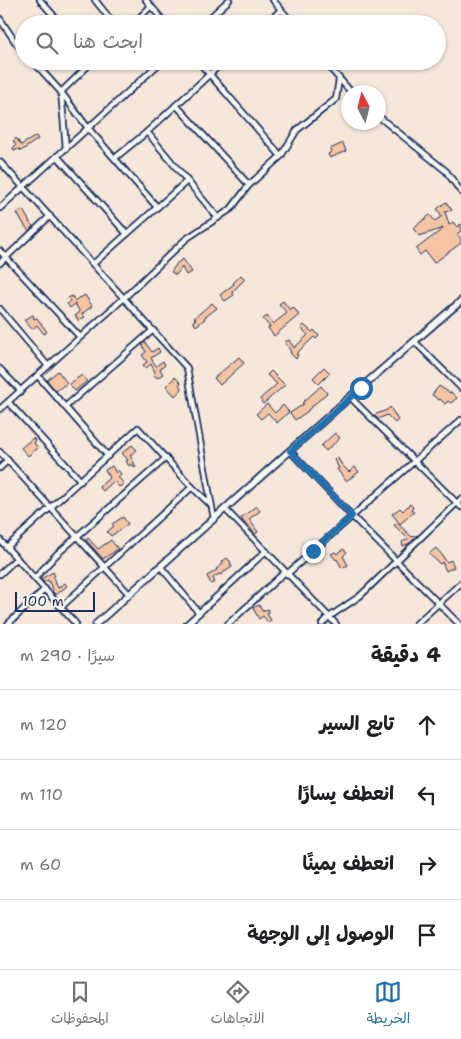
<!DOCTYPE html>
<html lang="ar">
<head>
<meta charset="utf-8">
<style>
	:root { --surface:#fff; --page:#f6f6f6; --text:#202124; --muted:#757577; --line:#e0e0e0; --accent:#1f6fb2 }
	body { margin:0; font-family:"Shantell Sans","Playpen Sans Arabic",sans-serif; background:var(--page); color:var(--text); direction:rtl }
	.compass { position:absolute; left:341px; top:85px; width:45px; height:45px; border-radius:50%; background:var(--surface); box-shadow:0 1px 4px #0004; rotate:353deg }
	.scale { position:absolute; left:15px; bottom:12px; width:80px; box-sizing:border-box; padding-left:5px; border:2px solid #1b2f5e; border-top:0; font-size:14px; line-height:18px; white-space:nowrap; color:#1b2f5e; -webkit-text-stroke:4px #f6f6f2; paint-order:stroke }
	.stop { position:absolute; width:15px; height:15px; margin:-11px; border:4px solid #1f6fb2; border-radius:50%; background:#fff }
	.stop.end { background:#1f6fb2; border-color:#fff; box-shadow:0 1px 5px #0008 }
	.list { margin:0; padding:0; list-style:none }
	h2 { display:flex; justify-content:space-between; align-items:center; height:65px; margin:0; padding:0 20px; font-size:21px }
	h2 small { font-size:16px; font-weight:400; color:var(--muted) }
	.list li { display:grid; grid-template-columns:32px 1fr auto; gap:15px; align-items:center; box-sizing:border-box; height:70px; padding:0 20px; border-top:1px solid var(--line) }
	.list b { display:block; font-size:19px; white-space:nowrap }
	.list em { font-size:16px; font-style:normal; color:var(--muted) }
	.icon { flex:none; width:28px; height:28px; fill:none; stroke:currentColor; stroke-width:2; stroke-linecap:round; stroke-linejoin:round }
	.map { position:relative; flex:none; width:461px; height:624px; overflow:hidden; direction:ltr }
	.search { position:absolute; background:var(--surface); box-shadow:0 1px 4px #0004; left:15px; right:15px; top:15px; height:55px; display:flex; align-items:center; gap:12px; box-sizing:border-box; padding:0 18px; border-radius:28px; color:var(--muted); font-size:19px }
	.sheet { height:345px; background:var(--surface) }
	nav { display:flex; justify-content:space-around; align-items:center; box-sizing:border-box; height:70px; border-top:1px solid var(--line); background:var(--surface); font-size:14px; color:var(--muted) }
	nav a { display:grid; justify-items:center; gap:2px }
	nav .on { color:var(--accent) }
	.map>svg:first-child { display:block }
</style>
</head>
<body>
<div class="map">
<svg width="461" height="624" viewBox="0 0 461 624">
	<rect width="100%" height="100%" fill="#f5e7da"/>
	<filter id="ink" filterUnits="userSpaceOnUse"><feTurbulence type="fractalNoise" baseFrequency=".02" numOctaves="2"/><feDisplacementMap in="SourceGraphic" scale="10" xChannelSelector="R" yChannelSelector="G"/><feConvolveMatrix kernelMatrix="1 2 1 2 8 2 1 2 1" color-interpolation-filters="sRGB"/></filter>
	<g filter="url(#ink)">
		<g fill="#f4c4a3" stroke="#1b2f5e">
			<path d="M36,136L38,139L21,151L19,149L14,151L13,148L16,145L13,141L16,138L21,145Z"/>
			<path d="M343,143L346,151L330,158L328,154L331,152L330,149Z"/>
			<path d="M446,202L452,210L445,212L449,224V225L453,222L457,227L461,224V231L457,234L461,239V243L434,263L425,251L420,255L416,249L444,228L419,236L413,228L430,215L435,221L442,216L437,209Z"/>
			<path d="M23,210L30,222H29L33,226L29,231L25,226L17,213Z"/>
			<path d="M183,259L192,272L186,275L182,267L176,275L171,272L176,265V264Z"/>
			<path d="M241,275L245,279L232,292L234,295L225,301L220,295L234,284L233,283Z"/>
			<path d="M85,295L92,306L82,314L85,317L79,321L75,316L80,312L75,304L70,308L67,304L70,302L68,298L72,296L75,301L79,297L80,298Z"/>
			<path d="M283,301L290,310L293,307L299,315L274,336L268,328L270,327L263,319L267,316L273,324L287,313L279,304Z"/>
			<path d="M212,303L217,308L204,318L205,319L196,326L193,321L196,319L194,318Z"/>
			<path d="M33,315L34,319L37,318L47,332L44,334L37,325L32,329L24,320Z"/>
			<path d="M304,325L312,332L314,330L319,336L316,339L314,337L296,354L298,355L296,359L290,353L291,352L285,342L289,340L294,348L308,335L301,328Z"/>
			<path d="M145,342L152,352L158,348L160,352L151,358L156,366L163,361L165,365L160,369L163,374L157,378L153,374L155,372L151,364L146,368L143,365L147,362L142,355L146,352L142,345Z"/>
			<path d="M239,357L244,363L220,385L214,378Z"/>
			<path d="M324,367L330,373L319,384L313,378Z"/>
			<path d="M58,371L67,383L56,391L47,380Z"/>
			<path d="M271,371L285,385L263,404L260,399L277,384L267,375Z"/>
			<path d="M82,375L87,381L75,391L69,384Z"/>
			<path d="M175,377L181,383L179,385L182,389L175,396L166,386Z"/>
			<path d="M321,386L327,393L308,410V411L295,420L290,413L304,404L302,403Z"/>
			<path d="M439,386L450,393L451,392L457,398L451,403L448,401L445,404L440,399L439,400L432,395Z"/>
			<path d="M267,404L275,413L283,405L289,412L277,423L268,413L261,419L256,414Z"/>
			<path d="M390,407L398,420L395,423L387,415L378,419L374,415L387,410Z"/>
			<path d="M335,433L340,438L326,451L321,446Z"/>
			<path d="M33,438L36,441L34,443L38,448L28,456L21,448Z"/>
			<path d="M132,445L137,450L130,455L136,467L135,468L132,464L129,466L126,461L128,460L122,453Z"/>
			<path d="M337,457L342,465L349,472L355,467L359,472L346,481L337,469L339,468L334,460Z"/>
			<path d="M112,466L116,473L118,470L121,474L118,477L124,484L119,487L114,481L103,491L99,487L110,477L105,470Z"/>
			<path d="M410,504L413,507L411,509L414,512L400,524L392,514L400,508L403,511Z"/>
			<path d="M256,506L260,511L249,519L258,532L255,534L246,523L245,524L241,518Z"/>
			<path d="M123,517L128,524L111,536L107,532L114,526L112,524Z"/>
			<path d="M397,523L412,537L418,535L410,543L403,546L402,542L408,539L394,525Z"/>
			<path d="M88,538L98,549L111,540L118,549L103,559L86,540Z"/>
			<path d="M436,548L443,556V557L447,562L451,560L454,567L446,571L442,562L440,564L429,554Z"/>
			<path d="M343,549L347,552L343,556L348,565L342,568L337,559L336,560L331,554L335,552L337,554Z"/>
			<path d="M227,558L231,562L230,563L232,567L220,575L219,574L213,578L215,582L211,584L207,576L217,570L216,569L223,564L222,562Z"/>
			<path d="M53,572L55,576L53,577L58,588L65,583L67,586L56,595L52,591L53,590L48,580L44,582L41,579Z"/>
			<path d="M259,605L262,611L268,609L269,613L267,614L271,620L268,622L263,616L259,619L253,608Z"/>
		</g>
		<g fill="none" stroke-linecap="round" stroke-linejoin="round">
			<g stroke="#1b2f5e" stroke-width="8">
				<g id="street">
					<path d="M40,0L61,24"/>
					<path d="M95,0L114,24"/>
					<path d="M146,0L166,24"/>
					<path d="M273,0L293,24"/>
					<path d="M0,19L16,43L24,51"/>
					<path d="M133,24L151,6"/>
					<path d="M203,24L229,0"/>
					<path d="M266,24L281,10"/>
					<path d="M33,61L61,92L66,148"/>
					<path d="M93,61L61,92L88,128L157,207"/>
					<path d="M198,61L281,156"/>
					<path d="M324,61L351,92"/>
					<path d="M176,105L249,185"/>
					<path d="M378,116L446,171L461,192"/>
					<path d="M147,132L218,218"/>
					<path d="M57,156L127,234"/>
					<path d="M115,158L147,132L224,61"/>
					<path d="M0,162L23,187L187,368L214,519"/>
					<path d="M0,208L162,61"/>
					<path d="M0,251L80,337"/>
					<path d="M0,263L50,216"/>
					<path d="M93,264L187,181"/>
					<path d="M0,309L48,366"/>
					<path d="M414,341L461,388"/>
					<path d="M0,369L21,391"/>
					<path d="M38,376L108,456"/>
					<path d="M350,397L461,507"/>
					<path d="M8,402L81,481"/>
					<path d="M65,407L153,330"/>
					<path d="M0,409L124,298L186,239L231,209L249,185L281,156L297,130L336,99L339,79"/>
					<path d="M290,451L352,516L459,624"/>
					<path d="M0,452L129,594"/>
					<path d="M0,468L8,460"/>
					<path d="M225,509L336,624"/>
					<path d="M0,540L76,624"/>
					<path d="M7,547L138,428L192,487L211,505"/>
					<path d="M160,566L199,613"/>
					<path d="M0,574L17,558"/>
					<path d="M287,574L461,420"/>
					<path d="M35,578L56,555L166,458"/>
					<path d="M61,607L192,487"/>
					<path d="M8,624L45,589"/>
					<path d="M187,624L266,551"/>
					<path d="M228,624L285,572"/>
					<path d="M322,624L329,617L360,596L461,499"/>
					<path d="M416,624L461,583"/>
				</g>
			</g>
			<g stroke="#1b2f5e" stroke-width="9">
				<path id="secondary" d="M96,624L350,397L461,301"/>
			</g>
			<use href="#street" stroke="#f6f6f2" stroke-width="4.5"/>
			<use href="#secondary" stroke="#f6f6f2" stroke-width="5.5"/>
		</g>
	</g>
	<g fill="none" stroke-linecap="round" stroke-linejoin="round" filter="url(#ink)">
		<path stroke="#1f6fb2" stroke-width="6" d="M313,551L352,516L290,451L361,388"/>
	</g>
</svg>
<svg class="compass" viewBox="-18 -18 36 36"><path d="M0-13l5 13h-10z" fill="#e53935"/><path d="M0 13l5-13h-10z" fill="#757577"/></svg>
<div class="scale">100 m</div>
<div class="stop" style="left:361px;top:388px"></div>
<div class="stop end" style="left:313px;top:551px"></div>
<div class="search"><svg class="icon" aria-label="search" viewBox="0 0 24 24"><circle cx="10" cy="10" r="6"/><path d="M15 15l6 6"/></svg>ابحث هنا</div>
</div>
<section class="sheet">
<h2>4 دقيقة<small>سيرًا · 290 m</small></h2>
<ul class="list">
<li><svg class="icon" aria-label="ahead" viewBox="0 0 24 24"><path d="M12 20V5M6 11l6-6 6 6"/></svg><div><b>تابع السير</b></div><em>120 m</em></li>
<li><svg class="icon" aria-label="left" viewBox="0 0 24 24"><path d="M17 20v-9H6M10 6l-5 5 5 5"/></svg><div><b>انعطف يسارًا</b></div><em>110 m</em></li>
<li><svg class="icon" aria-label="right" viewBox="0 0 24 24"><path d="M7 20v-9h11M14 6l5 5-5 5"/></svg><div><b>انعطف يمينًا</b></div><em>60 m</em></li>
<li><svg class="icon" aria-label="arrive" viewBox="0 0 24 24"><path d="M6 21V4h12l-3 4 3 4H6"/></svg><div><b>الوصول إلى الوجهة</b></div></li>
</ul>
</section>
<nav>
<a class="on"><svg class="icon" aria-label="map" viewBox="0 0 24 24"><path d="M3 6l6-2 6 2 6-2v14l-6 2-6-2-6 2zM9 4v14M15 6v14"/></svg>الخريطة</a>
<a><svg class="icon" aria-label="directions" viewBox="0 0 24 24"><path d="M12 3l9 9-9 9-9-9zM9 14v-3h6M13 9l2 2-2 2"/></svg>الاتجاهات</a>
<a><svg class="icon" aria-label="saved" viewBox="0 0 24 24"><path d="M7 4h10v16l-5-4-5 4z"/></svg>المحفوظات</a>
</nav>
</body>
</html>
